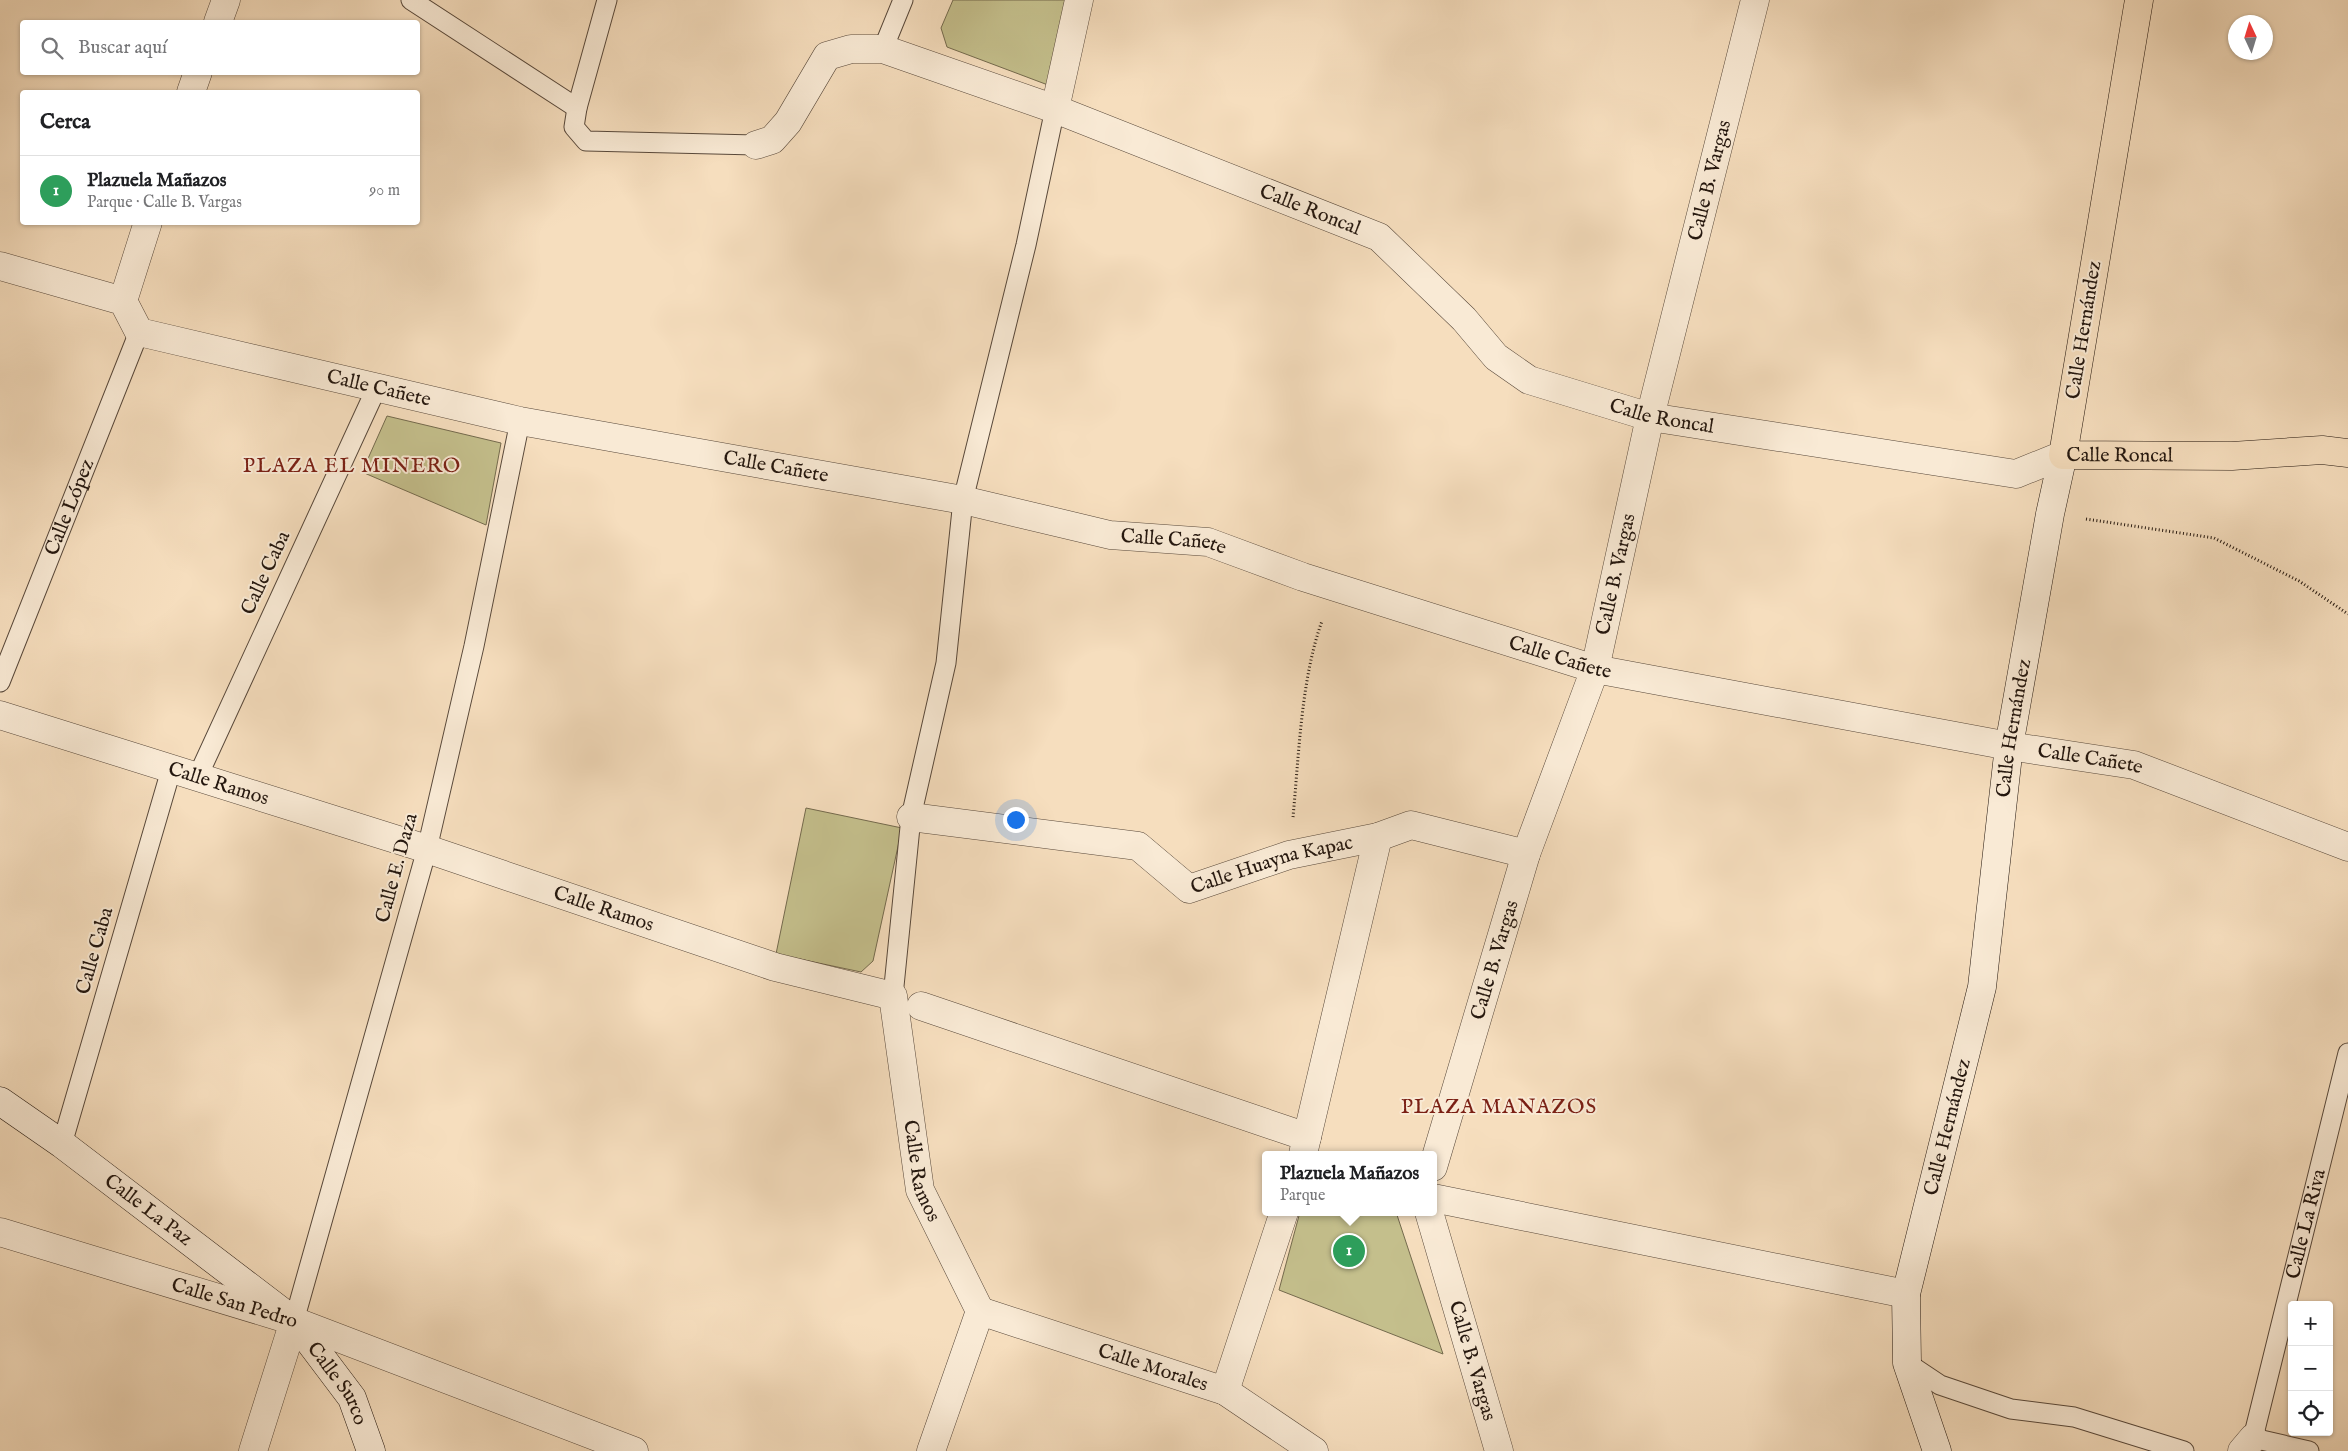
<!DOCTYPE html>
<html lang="es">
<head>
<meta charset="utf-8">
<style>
	:root { --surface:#fff; --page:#f6f6f6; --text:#202124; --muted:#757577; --line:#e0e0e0; --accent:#8f2418 }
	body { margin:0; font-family:"IM FELL English",serif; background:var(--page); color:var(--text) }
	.controls { position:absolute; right:15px; bottom:15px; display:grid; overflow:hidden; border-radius:5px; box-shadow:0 1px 4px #0004 }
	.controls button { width:45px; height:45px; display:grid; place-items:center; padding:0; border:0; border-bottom:1px solid var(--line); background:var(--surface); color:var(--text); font:25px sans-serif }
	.compass { position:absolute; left:2228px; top:15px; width:45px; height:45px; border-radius:50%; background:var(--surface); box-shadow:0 1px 4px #0004; rotate:356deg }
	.you { position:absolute; left:1015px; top:819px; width:18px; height:18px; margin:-12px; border:4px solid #fff; border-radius:50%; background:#1a73e8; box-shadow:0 0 0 8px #1a73e833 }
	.badge { display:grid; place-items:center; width:32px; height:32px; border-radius:50%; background:var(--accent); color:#fff; font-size:16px; font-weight:700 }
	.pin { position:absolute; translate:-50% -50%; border:2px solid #fff; box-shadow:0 1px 5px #0006 }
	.popup { position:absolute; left:1262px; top:1151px; width:175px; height:65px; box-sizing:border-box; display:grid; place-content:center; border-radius:5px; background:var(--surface); filter:drop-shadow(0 1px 4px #0005); font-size:16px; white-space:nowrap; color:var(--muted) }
	.popup b { font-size:19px; color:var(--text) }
	.popup::after { content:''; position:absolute; left:50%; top:100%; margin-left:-10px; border:10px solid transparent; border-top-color:var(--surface) }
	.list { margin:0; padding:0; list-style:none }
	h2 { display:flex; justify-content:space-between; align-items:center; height:65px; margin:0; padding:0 20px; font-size:21px }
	h2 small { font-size:16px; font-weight:400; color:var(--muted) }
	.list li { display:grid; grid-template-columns:32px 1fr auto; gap:15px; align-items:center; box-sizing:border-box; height:70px; padding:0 20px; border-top:1px solid var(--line) }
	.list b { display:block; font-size:19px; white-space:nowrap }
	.list p { margin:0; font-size:16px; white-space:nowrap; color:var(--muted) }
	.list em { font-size:16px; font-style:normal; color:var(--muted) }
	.icon { flex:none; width:28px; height:28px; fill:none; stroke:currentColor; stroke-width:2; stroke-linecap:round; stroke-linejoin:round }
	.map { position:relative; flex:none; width:2348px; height:1451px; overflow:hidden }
	.search { position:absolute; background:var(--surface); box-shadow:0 1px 4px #0004; left:20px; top:20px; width:400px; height:55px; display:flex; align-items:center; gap:12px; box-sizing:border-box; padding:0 18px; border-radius:5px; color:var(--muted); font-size:19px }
	.panel { position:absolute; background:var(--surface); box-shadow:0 1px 4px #0004; left:20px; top:90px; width:400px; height:135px; border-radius:5px }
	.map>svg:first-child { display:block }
</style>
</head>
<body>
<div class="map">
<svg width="2348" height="1451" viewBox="0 0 2348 1451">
	<rect width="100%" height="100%" fill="#f6debe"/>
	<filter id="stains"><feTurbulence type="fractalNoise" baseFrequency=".004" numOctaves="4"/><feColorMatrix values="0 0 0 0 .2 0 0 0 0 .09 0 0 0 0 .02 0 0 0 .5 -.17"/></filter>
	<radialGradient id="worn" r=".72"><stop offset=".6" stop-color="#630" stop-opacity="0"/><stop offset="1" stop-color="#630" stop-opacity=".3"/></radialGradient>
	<g fill="#c4bf8c" stroke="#746a4d">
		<path d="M953,0H1084L1048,85L947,47L941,28Z"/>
		<path d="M387,416L501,443L486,525L362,472Z"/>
		<path d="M806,808L902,828L873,961L861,972L776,954Z"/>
		<path d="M1300,1212H1396L1443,1354L1279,1290Z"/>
	</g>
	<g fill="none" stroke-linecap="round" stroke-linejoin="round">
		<g stroke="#58483a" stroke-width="21">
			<g id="service">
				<path d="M411,0L577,108"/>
				<path d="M607,0L577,108L574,127L586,141L756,145"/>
				<path d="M883,49L903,0"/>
				<path id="s1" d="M0,682L139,332"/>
				<path d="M197,778L377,387"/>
				<path d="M893,996L911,817L946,663L963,500L1026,245L1055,109"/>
				<path d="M62,1144L171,770"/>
				<path d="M294,1321L427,849L474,646L520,421"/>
				<path d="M1907,1363L1940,1385L2011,1409L2074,1417L2184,1451"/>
				<path id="s2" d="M2309,1451L2253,1438L2348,1053"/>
			</g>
		</g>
		<g stroke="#58483a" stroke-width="29">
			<g id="minor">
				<path d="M218,22L226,0"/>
				<path d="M191,92L198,72"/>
				<path d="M1055,109L1079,0"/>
				<path id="s3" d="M756,145L772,140L788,122L827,56L851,49H883L1055,109L1379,237L1464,319L1496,357L1529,380L1650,417L2016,474L2063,455"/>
				<path id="s4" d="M0,266L123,301L139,332L520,421L963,500L1110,535L1208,542L1303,577L1595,669L2009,746L2134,765L2348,847"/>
				<path d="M123,301L148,222"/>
				<path id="s5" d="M0,715L427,849L775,967L893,996L920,1190L980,1311"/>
				<path id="s6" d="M911,817L1138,846L1189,889L1289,855L1378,837L1411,825L1526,854"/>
				<path d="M921,1006L1307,1137"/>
				<path d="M1303,1154L1378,837"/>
				<path id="s7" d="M1433,1167L1526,854L1595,669L1650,417L1755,0"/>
				<path d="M1433,1198L1906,1294"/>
				<path id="s8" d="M1429,1212L1499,1451"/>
				<path id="s9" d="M0,1232L294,1321L634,1451"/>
				<path id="s10" d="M980,1311L1225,1391L1314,1451"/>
				<path d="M1225,1391L1284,1212"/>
				<path d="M253,1451L294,1321"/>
				<path d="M931,1451L980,1311"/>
				<path d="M2242,1451L2253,1438"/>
			</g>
		</g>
		<g stroke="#23160e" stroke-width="29">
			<g id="secondary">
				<path id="s11" d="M0,1101L62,1144L294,1321L352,1398L371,1451"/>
				<path id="s12" d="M1937,1451L1907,1363L1906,1294L1982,987L2009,746L2050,514L2063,455"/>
			</g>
		</g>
		<g stroke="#23160e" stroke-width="29">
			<g id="primary">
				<path id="s13" d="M2139,0L2063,455L2232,456L2322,450L2348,453"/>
			</g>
		</g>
		<g stroke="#23160e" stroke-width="3" stroke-dasharray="1 2.5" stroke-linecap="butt">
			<path d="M2086,519L2214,538L2299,581L2348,614"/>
			<path d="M1293,817C1299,755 1301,679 1322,621"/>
		</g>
		<use href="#service" stroke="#f9ead5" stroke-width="19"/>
		<use href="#minor" stroke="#f9ead5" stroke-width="28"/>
		<use href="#secondary" stroke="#f9ead5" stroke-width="28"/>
		<use href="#primary" stroke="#f6debe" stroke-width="28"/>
	</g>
	<g text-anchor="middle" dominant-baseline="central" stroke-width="4" stroke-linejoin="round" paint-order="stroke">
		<g font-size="20" fill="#23160e" stroke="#f9ead5">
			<text stroke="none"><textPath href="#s7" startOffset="1026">Calle B. Vargas</textPath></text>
			<text stroke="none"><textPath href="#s3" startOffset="631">Calle Roncal</textPath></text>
			<text transform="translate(2084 330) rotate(-81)">Calle Hernández</text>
			<text stroke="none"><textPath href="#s4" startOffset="409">Calle Cañete</textPath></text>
			<text stroke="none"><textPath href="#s3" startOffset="1051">Calle Roncal</textPath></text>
			<text stroke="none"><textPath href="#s13" startOffset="518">Calle Roncal</textPath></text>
			<text stroke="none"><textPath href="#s4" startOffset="814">Calle Cañete</textPath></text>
			<text stroke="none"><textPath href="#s1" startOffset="188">Calle López</textPath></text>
			<text stroke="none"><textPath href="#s4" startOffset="1219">Calle Cañete</textPath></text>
			<text transform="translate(266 573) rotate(-65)">Calle Caba</text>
			<text stroke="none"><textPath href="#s7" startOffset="621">Calle B. Vargas</textPath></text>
			<text stroke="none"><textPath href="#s4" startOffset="1624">Calle Cañete</textPath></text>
			<text stroke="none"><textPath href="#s12" startOffset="739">Calle Hernández</textPath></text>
			<text stroke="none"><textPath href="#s4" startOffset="2164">Calle Cañete</textPath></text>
			<text stroke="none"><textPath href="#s5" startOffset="229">Calle Ramos</textPath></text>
			<text stroke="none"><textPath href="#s6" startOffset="382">Calle Huayna Kapac</textPath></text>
			<text transform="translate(397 868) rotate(-75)">Calle E. Daza</text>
			<text stroke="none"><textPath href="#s5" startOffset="634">Calle Ramos</textPath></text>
			<text transform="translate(95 951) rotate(-74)">Calle Caba</text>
			<text stroke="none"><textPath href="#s7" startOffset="216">Calle B. Vargas</textPath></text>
			<text stroke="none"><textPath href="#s12" startOffset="334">Calle Hernández</textPath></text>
			<text stroke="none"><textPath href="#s5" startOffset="1114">Calle Ramos</textPath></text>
			<text stroke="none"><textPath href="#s11" startOffset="184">Calle La Paz</textPath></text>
			<text stroke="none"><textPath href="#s2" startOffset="278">Calle La Riva</textPath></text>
			<text stroke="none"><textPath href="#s9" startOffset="245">Calle San Pedro</textPath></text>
			<text stroke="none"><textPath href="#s8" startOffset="155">Calle B. Vargas</textPath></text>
			<text stroke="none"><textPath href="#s10" startOffset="182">Calle Morales</textPath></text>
			<text stroke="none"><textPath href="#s11" startOffset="444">Calle Surco</textPath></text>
		</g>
		<g font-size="21" letter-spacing="1" fill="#7a1f14" stroke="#f9ead5">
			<text x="352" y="466">PLAZA EL MINERO</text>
			<text x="1499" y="1107">PLAZA MANAZOS</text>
		</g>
	</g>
	<rect width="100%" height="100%" filter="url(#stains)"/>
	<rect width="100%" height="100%" fill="url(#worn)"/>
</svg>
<div class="controls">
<button>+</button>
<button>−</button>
<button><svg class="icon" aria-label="locate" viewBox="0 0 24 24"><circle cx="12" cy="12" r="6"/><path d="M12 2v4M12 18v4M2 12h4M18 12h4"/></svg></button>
</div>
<svg class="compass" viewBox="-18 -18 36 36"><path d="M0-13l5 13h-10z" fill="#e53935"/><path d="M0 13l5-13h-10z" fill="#757577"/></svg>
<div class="you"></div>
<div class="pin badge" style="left:1349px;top:1251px;background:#2e9e5b">1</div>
<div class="popup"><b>Plazuela Mañazos</b>Parque</div>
<div class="search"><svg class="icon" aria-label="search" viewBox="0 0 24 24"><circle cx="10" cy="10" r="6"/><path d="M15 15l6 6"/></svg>Buscar aquí</div>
<section class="panel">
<h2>Cerca<small></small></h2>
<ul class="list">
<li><span class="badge" style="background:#2e9e5b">1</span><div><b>Plazuela Mañazos</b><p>Parque · Calle B. Vargas</p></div><em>90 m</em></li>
</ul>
</section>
</div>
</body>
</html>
